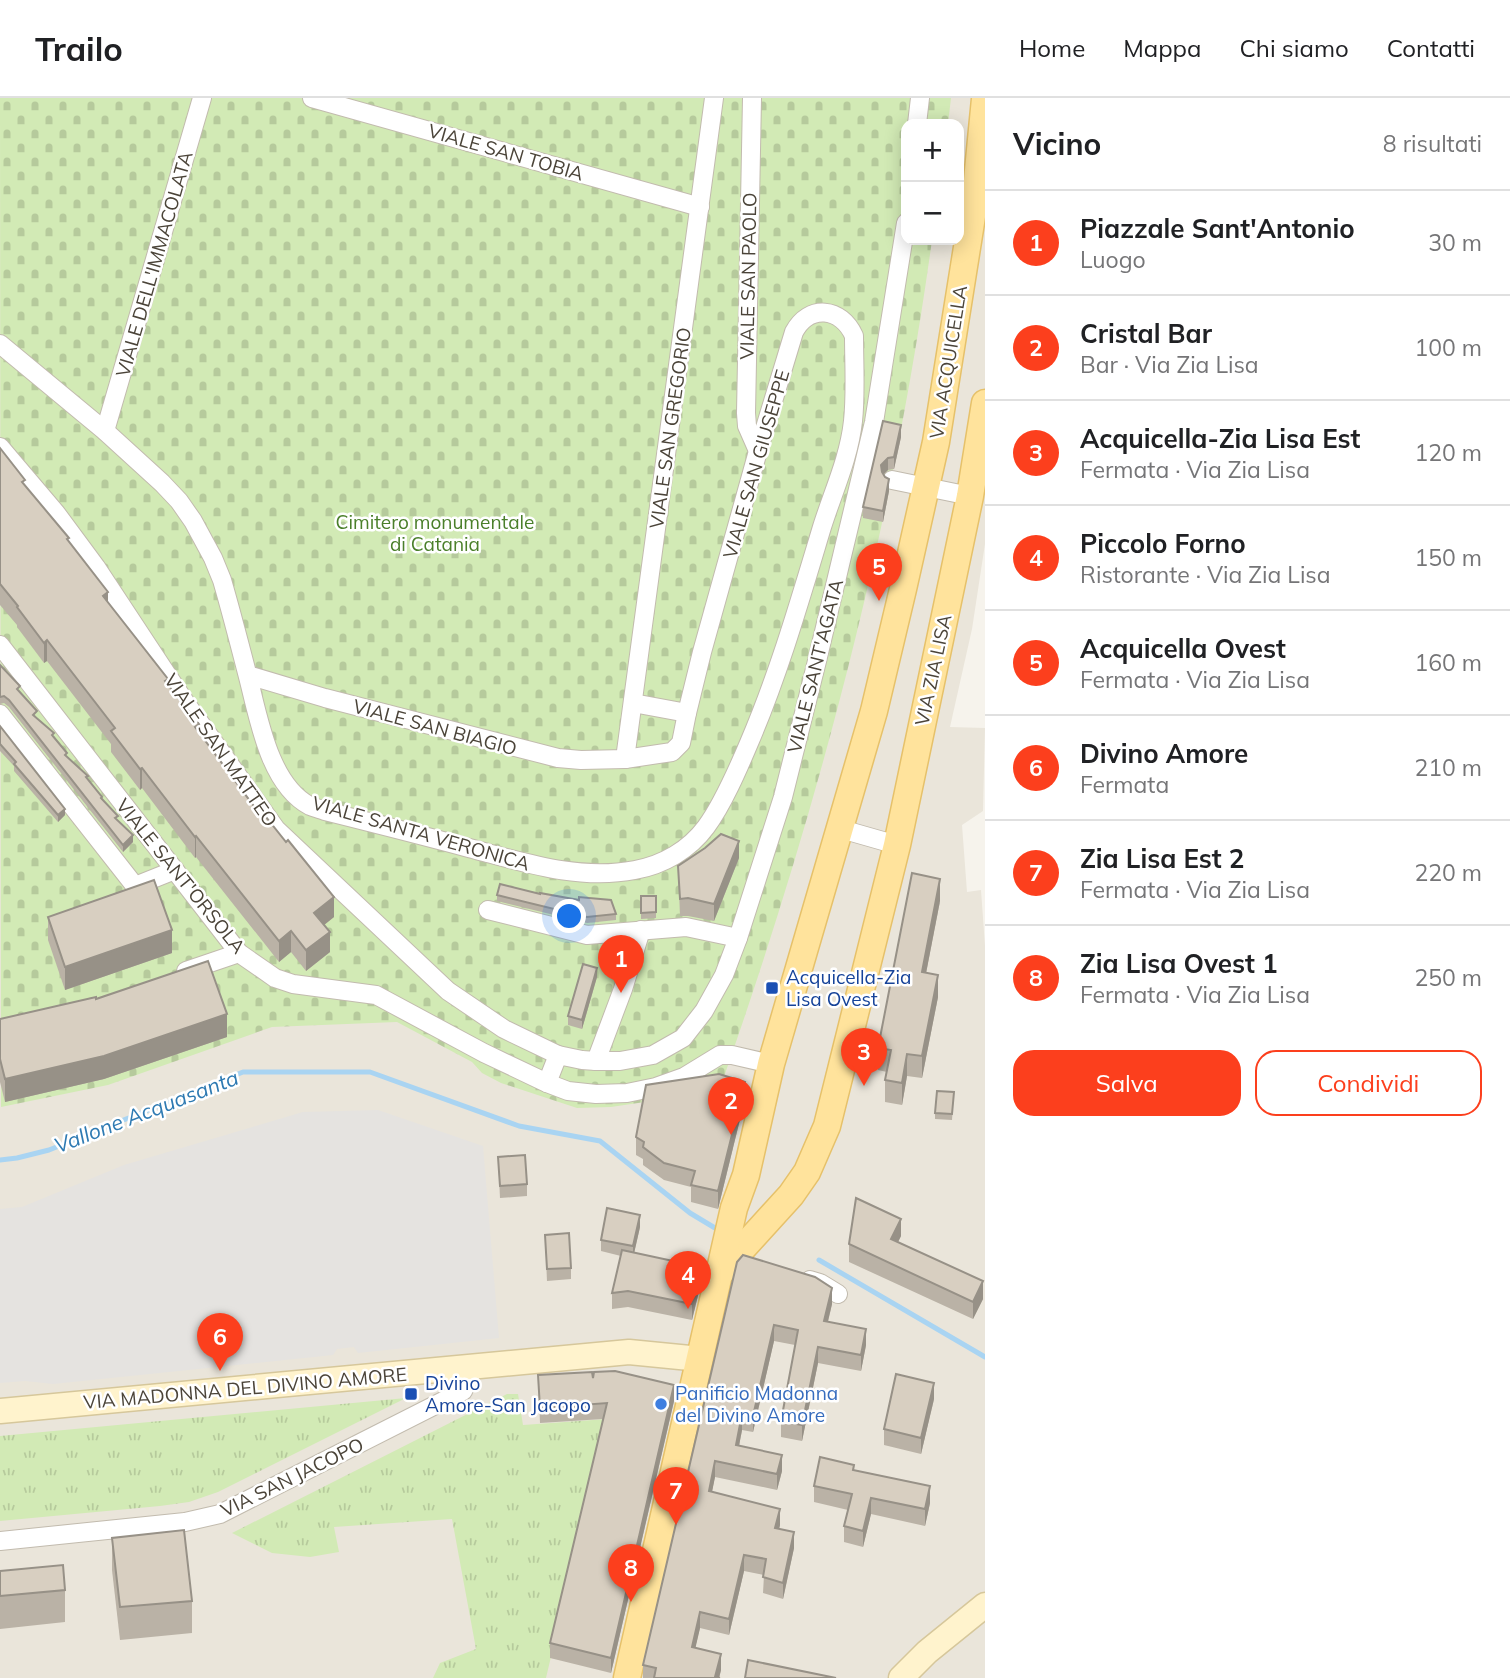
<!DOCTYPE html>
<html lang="it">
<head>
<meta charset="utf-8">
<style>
	:root { --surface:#fff; --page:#f6f6f6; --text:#202124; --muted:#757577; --line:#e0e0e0; --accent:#fc3f1d }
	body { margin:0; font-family:Mulish,sans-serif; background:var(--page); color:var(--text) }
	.controls { position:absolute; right:21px; top:21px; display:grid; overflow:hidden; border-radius:14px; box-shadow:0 4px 18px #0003 }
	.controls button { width:63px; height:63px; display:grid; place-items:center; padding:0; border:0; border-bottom:2px solid var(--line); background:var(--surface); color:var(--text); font:35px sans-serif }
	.you { position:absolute; left:570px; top:819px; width:24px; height:24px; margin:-18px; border:5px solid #fff; border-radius:50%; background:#1a73e8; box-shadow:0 0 0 10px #1a73e833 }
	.badge { display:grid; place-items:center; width:46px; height:46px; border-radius:50%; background:var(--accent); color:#fff; font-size:23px; font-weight:700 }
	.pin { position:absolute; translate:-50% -58px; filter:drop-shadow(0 2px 4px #0008) }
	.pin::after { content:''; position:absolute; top:37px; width:24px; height:21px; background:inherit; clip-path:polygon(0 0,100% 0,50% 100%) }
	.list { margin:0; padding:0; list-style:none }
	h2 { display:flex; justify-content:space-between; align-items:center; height:91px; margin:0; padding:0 28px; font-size:30px }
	h2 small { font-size:23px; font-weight:400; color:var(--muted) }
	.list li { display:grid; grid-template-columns:46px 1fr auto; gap:21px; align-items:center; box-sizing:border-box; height:105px; padding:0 28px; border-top:2px solid var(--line) }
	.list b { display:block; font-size:26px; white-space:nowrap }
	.list p { margin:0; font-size:23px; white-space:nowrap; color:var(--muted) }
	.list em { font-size:23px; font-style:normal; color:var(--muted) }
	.actions { display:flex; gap:14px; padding:21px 28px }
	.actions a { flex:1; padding:16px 0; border:2px solid var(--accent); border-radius:21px; text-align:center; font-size:24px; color:var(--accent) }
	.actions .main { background:var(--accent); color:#fff }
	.map { position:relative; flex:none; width:985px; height:1580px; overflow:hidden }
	header { display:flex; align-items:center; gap:42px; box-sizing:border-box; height:98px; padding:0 35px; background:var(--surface); border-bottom:2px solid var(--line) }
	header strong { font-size:33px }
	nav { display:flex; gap:38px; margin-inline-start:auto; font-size:24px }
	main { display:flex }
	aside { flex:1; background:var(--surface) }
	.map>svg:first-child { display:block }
</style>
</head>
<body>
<header>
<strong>Trailo</strong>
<nav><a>Home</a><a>Mappa</a><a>Chi siamo</a><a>Contatti</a></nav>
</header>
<main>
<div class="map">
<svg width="985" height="1580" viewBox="0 0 985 1580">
	<defs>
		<pattern id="grass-tufts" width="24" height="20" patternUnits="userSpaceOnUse" patternTransform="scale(1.75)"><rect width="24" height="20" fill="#d2eab5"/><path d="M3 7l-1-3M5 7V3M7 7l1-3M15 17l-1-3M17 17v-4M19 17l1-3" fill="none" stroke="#b6ca9c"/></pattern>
		<pattern id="cemetery-stones" width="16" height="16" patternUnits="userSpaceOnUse" patternTransform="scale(1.75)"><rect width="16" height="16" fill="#d2eab5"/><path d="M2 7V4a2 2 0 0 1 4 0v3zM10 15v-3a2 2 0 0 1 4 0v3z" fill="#b6ca9c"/></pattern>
	</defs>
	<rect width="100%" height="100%" fill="#f6f3ec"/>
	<path fill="#eae5da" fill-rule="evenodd" d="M0,0H985V446L972,531L950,629L985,630L983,713L962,727L967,794L981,792L985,848V1580H0ZM906,26H959V142H906Z"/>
	<g fill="url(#grass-tufts)">
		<path d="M507,1296H518L523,1327L607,1321L546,1580H433L440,1565L476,1551L452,1421L334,1429L339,1454L310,1459L272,1455L232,1435Z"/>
		<path d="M406,1300L218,1394L189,1404L160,1408L0,1423V1338Z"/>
	</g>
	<path fill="url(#cemetery-stones)" d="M0,0H951L948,26H906V142H932C892,434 817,715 719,993L611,1009L577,1010L501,985L482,975L472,964L397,924L272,929L108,987L1,1009Z"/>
	<path fill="#e5e3e0" d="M378,1012L483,1048L499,1240L358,1255L354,1249L337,1251L333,1257L53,1286L25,1283L0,1285V1111L22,1109L124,1067L303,1014Z"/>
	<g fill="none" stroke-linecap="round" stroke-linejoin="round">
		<g stroke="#a9d4f2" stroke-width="5">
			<path d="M0,1062L17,1060L49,1052L243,974H370L519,1028L600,1043L690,1115L715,1130"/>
			<path d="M819,1162L985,1259"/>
		</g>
		<g stroke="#c2bbae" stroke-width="20">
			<g id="street">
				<path d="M312,0L700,109"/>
				<path d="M752,0L746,315L747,328L758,353"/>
				<path d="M917,26L920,0"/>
				<path d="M0,246L105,333L162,385L179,403L193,423L213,460L222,482C231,513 239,544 247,575C258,616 268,686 310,708C315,710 321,711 325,713C373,725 421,737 469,750C523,764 578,783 635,772C663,767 689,752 706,729C723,706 738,671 749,645C779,575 800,502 822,429C833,394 849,360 853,323C856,296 854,265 854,238C841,209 809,206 794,234L758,353L702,554L687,615L681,645L672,654L625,661L581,662L558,660L325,600L248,577"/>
				<path d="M105,333L202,0"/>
				<path d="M0,349L56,415L96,469L185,604L276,731L448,893L504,931L558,957"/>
				<path d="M892,382L970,398"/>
				<path d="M0,547L239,855L275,880L293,886L376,897L484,955L547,985L568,993L596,996L627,995L656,989L684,979L720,957H732L771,966"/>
				<path d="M633,605L687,615"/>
				<path d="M0,616L135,788L175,772"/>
				<path d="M625,661L714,0"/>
				<path d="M841,731L897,747"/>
				<path d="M488,812L587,837L686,829L738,840"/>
				<path d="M186,873L239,855"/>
				<path d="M596,963L623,891L641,832"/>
				<path d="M547,985L558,957L582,962L596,963H620L653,957L683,940L704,913L724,877L738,840L783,699L817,563L874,324L906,125"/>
				<path d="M810,1182L820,1185L838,1196"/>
				<path d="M0,1443L185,1424L220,1416L463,1293L474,1269"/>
			</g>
		</g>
		<g stroke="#d6c79b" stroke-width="27">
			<g id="secondary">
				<path d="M0,1313L629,1254L700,1261"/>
				<path d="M901,1580L927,1554L985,1507"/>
			</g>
		</g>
		<g stroke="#e6c16a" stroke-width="29">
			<g id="primary">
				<path d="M720,1175L791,1097L807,1074L827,1028L897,747L970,398L985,305"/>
				<path d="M627,1580L734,1110L746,1077L771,966L874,613L903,491L936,344L976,93L985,1"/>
			</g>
		</g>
		<use href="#street" stroke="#fff" stroke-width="18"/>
		<use href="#secondary" stroke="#fff3cd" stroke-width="24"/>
		<use href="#primary" stroke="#ffe39c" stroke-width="26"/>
	</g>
	<g fill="#bab2a6">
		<path d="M883,323L901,339L894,371L888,372L883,377L889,393L883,424L863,420V409Z"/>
		<path d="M0,350L25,388L69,443L108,504L168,586L199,635L334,819L324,827L330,854L306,873L291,854L279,864L196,759L195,760L142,690L140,692L111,654V646L47,563L44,565L17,529V527L0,507Z"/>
		<path d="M0,567L37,620L54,640L67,659L88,681L133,744L123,754L9,609L4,605L0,606Z"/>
		<path d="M0,628L65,717L58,724L14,673V668L0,653Z"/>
		<path d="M739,760L714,823L688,818H680L678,768Z"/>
		<path d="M497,797L616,816V822L587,825L497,803Z"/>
		<path d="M641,798H656V820L641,821Z"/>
		<path d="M940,803L926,875L938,899L922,980L907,978L902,1007L885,1004V982L887,974L878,972V950Z"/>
		<path d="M48,819L172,855L65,892L48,842Z"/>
		<path d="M597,879L582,931L568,927V918Z"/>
		<path d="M96,901L227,939L104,981L5,1004L0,984V921Z"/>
		<path d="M954,994L952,1022L935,1021V1015Z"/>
		<path d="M745,1001L718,1111L691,1104V1089L664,1082L643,1067V1061L636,1057V1039Z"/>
		<path d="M498,1059L527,1086V1098L500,1100Z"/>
		<path d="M640,1129L634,1155L701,1185L692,1222L628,1209L612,1211V1195L621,1158L601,1153V1142Z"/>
		<path d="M545,1137L571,1170V1181L547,1183Z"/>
		<path d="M901,1138L898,1144L983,1201L973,1221L849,1164V1146Z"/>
		<path d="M737,1164L832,1206L828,1224L866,1247L861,1273L818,1265L802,1343L781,1339V1323L795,1247L774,1243L753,1334L742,1332L739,1348L782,1373L777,1392L715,1379L712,1393L780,1427L779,1431L794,1450L783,1501L763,1495L764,1477L744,1473L729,1537L700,1530L695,1550L721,1572L719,1580H720H643V1567Z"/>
		<path d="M538,1277L593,1280L674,1303L611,1575L550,1560V1545L603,1321L540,1325Z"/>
		<path d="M934,1301L921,1356L884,1347V1331Z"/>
		<path d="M854,1372L930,1405L925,1428L871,1416L863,1449L844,1444V1428L848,1412L814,1404V1388Z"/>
		<path d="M112,1440L192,1503V1535L120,1542L112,1472Z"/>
		<path d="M0,1473L65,1492V1524L0,1531Z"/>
	</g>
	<g fill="#979187">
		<path d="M901,327V339L894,371V359Z"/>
		<path d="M888,360V372L881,379V367Z"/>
		<path d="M889,381V393L883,424V413Z"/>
		<path d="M108,494V515L103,498Z"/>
		<path d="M47,542V563L44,565V545Z"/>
		<path d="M142,670V690L140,692V671Z"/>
		<path d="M65,711V717L58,724V717Z"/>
		<path d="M133,737V744L123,754V747Z"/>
		<path d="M196,738V759L195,760V739Z"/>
		<path d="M739,743V760L714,823V806Z"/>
		<path d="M940,781V803L922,896V874Z"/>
		<path d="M334,799V819L314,835V815Z"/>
		<path d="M172,832V855L65,892V869Z"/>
		<path d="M291,833V854L279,864V843Z"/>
		<path d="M330,834V854L306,873V852Z"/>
		<path d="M597,870V879L582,931V922Z"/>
		<path d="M938,877V899L922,980V958Z"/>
		<path d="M227,916V939L104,981L5,1004V981Z"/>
		<path d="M907,956V978L902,1007V985Z"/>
		<path d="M745,984V1001L718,1111V1093Z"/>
		<path d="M640,1117V1129L633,1160V1148Z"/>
		<path d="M901,1121V1138L891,1158V1141Z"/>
		<path d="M701,1169V1185L692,1222V1206Z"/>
		<path d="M983,1183V1201L973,1221V1204Z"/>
		<path d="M832,1190V1206L824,1239V1223Z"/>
		<path d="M774,1227V1243L753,1334V1318Z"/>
		<path d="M866,1231V1247L861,1273V1257Z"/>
		<path d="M818,1249V1265L802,1343V1327Z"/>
		<path d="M934,1285V1301L921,1356V1340Z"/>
		<path d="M674,1287V1303L611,1575V1560Z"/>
		<path d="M742,1316V1332L736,1363V1347Z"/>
		<path d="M782,1357V1373L777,1392V1376Z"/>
		<path d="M715,1363V1379L709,1409V1393Z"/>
		<path d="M930,1388V1405L925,1428V1411Z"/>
		<path d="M871,1400V1416L863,1449V1433Z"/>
		<path d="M780,1411V1427L775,1446V1430Z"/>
		<path d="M794,1434V1450L783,1501V1485Z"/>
		<path d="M744,1457V1473L729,1537V1521Z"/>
		<path d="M700,1514V1530L692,1565V1549Z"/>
		<path d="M721,1556V1572L719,1580H715Z"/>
	</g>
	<g fill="#d8cfc1" stroke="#979187" stroke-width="2">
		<path d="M883,323L901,327L894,359L888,360L881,367L882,374L885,379L889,381L883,413L863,409Z"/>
		<path d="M0,350L25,382L22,384L69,440L67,441L108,494L103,498L168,581L165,583L199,626L195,629L256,711L258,709L286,744L288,742L334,799L314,815L330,834L306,852L291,833L279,843L196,738L195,739L142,670L140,671L111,633L115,630L47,542L44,545L17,509L18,508L0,486Z"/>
		<path d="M0,567L20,588L17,591L37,613L33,617L54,635L52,637L67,655L65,657L88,678L86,679L102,699L101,700L118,718L115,720L133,737L123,747L9,602L4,598L0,599Z"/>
		<path d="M0,628L65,711L58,717L14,666L16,664L0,646Z"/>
		<path d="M721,736L739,743L714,806L688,800L680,801L678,768L705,750Z"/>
		<path d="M912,775L940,781L922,874L938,877L922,958L907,956L902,985L885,982L891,952L878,950Z"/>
		<path d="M154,782L172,832L65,869L48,819Z"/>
		<path d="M500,786L540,796V795L579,802V799L611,802L616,816L587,819L497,797Z"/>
		<path d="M641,798H656V814L641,815Z"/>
		<path d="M208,863L227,916L104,958L5,981L0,961V921L96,899V901Z"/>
		<path d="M583,866L597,870L582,922L568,918Z"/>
		<path d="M719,976L745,984L718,1093L691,1087L695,1073L664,1065L643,1049L644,1044L636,1039L646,987Z"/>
		<path d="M937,993L954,994L952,1016L935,1015Z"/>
		<path d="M525,1057L527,1086L500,1088L498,1059Z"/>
		<path d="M856,1100L901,1121L891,1141L983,1183L973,1204L849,1146Z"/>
		<path d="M607,1110L640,1117L633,1148L601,1142Z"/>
		<path d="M569,1135L571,1170L547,1171L545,1137Z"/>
		<path d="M622,1152L701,1169L692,1206L628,1193L612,1195Z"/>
		<path d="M743,1157L815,1179L832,1190L824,1223L866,1231L861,1257L818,1249L802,1327L781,1323L798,1232L774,1227L753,1318L742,1316L736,1347L782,1357L777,1376L715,1363L709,1393L780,1411L775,1430L794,1434L783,1485L763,1479L766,1461L744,1457L729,1521L700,1514L692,1549L721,1556L715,1579L720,1580H654L656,1570L643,1567L737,1164Z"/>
		<path d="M615,1273L674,1287L611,1560L550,1545L607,1305L540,1310L538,1277L592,1274L593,1280L594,1274Z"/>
		<path d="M896,1276L934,1285L921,1340L884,1331Z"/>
		<path d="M820,1359L854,1367L853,1372L930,1388L925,1411L871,1400L863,1433L844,1428L852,1396L814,1388Z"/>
		<path d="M184,1432L192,1503L120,1509L112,1440Z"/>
		<path d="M63,1467L65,1492L0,1498V1473Z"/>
		<path d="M748,1562L836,1580H745Z"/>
	</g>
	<g fill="#1a4fb4" stroke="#fff" stroke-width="2.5">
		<rect x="765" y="883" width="14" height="14" rx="3.5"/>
		<rect x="404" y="1289" width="14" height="14" rx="3.5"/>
	</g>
	<circle fill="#3f7fe0" stroke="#fff" stroke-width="2.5" cx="661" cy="1306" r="7"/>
	<g text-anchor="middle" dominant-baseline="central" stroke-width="5" stroke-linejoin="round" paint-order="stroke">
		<g font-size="19" fill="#4b4439" stroke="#fff">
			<text transform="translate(506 54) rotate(16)">VIALE SAN TOBIA</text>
			<text transform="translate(154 166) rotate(-74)">VIALE DELL'IMMACOLATA</text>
			<text transform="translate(748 178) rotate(-89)">VIALE SAN PAOLO</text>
			<text transform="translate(948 264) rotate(-81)">VIA ACQUICELLA</text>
			<text transform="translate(670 330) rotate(-82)">VIALE SAN GREGORIO</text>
			<text transform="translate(756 366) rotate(-74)">VIALE SAN GIUSEPPE</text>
			<text transform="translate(815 568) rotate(-76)">VIALE SANT'AGATA</text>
			<text transform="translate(933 572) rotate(-78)">VIA ZIA LISA</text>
			<text transform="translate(435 629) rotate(15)">VIALE SAN BIAGIO</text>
			<text transform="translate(221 652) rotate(55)">VIALE SAN MATTEO</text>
			<text transform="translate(421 735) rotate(16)">VIALE SANTA VERONICA</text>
			<text transform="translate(181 778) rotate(51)">VIALE SANT'ORSOLA</text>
			<text transform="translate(245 1290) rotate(-5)">VIA MADONNA DEL DIVINO AMORE</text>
			<text transform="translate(292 1379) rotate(-26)">VIA SAN JACOPO</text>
		</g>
		<g font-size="19" fill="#4a7f2a" stroke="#fff">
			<text x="435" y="424">Cimitero monumentale<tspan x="435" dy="22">di Catania</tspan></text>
		</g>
		<g font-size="19" fill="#164399" stroke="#fff" text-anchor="start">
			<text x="786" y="879">Acquicella-Zia<tspan x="786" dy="22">Lisa Ovest</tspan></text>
			<text x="425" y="1285">Divino<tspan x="425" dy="22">Amore-San Jacopo</tspan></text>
		</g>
		<g font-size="19" fill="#366cbe" stroke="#fff" text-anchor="start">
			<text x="675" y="1295">Panificio Madonna<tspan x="675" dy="22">del Divino Amore</tspan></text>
		</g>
		<g font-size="21" font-style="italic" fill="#2e7ab2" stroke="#fff">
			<text transform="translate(146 1013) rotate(-21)">Vallone Acquasanta</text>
		</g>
	</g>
</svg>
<div class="controls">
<button>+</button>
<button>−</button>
</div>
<div class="you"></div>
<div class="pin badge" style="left:621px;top:895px">1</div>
<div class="pin badge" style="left:731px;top:1037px">2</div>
<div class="pin badge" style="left:864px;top:988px">3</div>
<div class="pin badge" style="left:688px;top:1211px">4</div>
<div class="pin badge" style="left:879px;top:503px">5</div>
<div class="pin badge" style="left:220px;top:1273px">6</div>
<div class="pin badge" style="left:676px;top:1427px">7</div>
<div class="pin badge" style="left:631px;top:1504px">8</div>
</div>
<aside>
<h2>Vicino<small>8 risultati</small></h2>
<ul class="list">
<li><span class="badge">1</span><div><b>Piazzale Sant'Antonio</b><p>Luogo</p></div><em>30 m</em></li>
<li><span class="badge">2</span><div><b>Cristal Bar</b><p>Bar · Via Zia Lisa</p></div><em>100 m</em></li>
<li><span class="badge">3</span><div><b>Acquicella-Zia Lisa Est</b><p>Fermata · Via Zia Lisa</p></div><em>120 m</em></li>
<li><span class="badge">4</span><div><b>Piccolo Forno</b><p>Ristorante · Via Zia Lisa</p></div><em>150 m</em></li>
<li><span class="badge">5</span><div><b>Acquicella Ovest</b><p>Fermata · Via Zia Lisa</p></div><em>160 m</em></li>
<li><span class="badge">6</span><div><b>Divino Amore</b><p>Fermata</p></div><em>210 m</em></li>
<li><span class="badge">7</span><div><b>Zia Lisa Est 2</b><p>Fermata · Via Zia Lisa</p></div><em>220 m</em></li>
<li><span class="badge">8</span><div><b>Zia Lisa Ovest 1</b><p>Fermata · Via Zia Lisa</p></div><em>250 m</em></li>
</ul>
<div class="actions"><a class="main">Salva</a><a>Condividi</a></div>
</aside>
</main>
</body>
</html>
